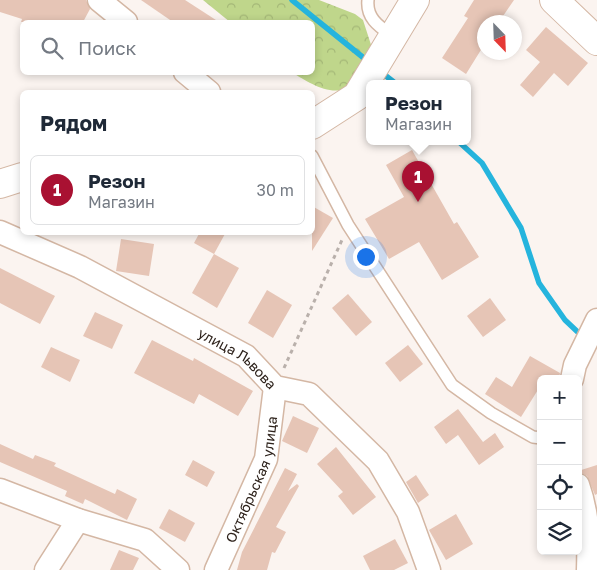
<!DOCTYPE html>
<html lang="ru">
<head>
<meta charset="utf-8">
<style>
	:root { --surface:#fff; --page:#f2f2f3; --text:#1f2937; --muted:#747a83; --line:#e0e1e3; --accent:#a91132 }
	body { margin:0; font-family:"Golos Text",sans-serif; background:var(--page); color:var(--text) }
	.controls { position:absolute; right:15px; bottom:15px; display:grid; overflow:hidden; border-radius:8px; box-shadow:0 2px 8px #0003 }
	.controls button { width:45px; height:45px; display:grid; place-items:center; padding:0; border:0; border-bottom:1px solid var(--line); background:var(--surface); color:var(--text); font:25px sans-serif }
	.compass { position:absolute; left:477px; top:15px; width:45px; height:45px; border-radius:50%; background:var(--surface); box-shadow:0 2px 8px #0003; rotate:157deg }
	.you { position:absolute; left:365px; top:256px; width:18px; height:18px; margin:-12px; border:4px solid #fff; border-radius:50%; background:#1a73e8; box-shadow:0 0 0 8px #1a73e833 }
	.badge { display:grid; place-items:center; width:32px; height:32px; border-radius:50%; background:var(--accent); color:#fff; font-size:16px; font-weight:700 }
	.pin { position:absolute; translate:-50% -41px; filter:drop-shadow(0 1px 2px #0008) }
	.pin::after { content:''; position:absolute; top:26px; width:18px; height:15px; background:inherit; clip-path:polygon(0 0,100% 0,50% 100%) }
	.popup { position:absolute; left:366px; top:80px; width:105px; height:65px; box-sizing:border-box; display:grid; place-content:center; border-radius:8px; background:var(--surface); filter:drop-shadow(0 1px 4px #0005); font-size:16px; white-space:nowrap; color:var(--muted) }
	.popup b { font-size:19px; color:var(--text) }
	.popup::after { content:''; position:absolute; left:50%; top:100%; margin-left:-10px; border:10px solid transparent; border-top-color:var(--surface) }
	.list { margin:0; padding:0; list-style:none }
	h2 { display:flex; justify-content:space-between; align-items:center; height:65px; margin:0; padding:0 20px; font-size:21px }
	h2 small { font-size:16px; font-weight:400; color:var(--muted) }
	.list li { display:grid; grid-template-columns:32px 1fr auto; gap:15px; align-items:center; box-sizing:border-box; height:70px; margin:0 10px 10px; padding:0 10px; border:1px solid var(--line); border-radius:8px }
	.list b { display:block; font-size:19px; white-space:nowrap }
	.list p { margin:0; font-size:16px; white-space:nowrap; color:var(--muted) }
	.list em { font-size:16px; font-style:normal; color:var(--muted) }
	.icon { flex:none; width:28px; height:28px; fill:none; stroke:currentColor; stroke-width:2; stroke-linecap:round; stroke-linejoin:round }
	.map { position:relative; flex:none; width:597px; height:570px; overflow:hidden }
	.search { position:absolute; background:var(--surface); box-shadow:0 2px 8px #0003; left:20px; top:20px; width:295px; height:55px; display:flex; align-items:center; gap:12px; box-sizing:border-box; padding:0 18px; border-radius:8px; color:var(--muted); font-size:19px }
	.panel { position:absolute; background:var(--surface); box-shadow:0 2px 8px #0003; left:20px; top:90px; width:295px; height:145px; border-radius:8px }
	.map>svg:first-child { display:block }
</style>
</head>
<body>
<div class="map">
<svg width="597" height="570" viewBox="0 0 597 570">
	<defs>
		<pattern id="forest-crowns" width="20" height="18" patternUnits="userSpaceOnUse" patternTransform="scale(1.25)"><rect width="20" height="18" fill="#bfd68b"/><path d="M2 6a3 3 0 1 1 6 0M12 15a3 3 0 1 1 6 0" fill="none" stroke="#a4b777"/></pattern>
	</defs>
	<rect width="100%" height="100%" fill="#fbf4f0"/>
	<path fill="url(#forest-crowns)" d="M203,0H319L355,14L363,20L373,51C368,60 356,82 348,87C332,98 306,81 293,73L312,72V22H230Z"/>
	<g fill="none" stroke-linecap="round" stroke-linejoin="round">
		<g stroke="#25b4dd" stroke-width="5.5">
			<path d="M292,0L370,63"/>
			<path d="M381,72L395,83"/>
			<path d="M458,141L482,163L521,228L539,283L565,320L583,337"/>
		</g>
	</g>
	<g fill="#e6c5b6">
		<path d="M0,0H86L90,9L83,22H21L22,19L0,12Z"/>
		<path d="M141,0H185L219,22H173Z"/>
		<path d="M474,0H514L499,22H484V45L466,74L442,58L468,18L464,16Z"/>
		<path d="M546,27L588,63L568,86L554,73L533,97L520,85L540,62L526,50Z"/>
		<path d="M412,150L454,224L457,222L479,257L442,280L419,242L389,259L365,219L404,197L386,165Z"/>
		<path d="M312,206L333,218L312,251Z"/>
		<path d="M200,232H226L214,254L194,243Z"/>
		<path d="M121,239L154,244L149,276L116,271Z"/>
		<path d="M214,254L239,268L217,308L192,293Z"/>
		<path d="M0,268L55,296L40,324L0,303Z"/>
		<path d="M267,290L292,305L273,338L248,323Z"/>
		<path d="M348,294L372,322L356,336L332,308Z"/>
		<path d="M490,298L506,320L483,337L467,316Z"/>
		<path d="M95,312L123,325L112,349L83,336Z"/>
		<path d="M152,340L193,361L194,358L253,391L238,416L199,394L194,404L134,373Z"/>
		<path d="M408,345L423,364L400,382L385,363Z"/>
		<path d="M51,347L80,360L70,382L41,367Z"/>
		<path d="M530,356L560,373L559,379H541V385L521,417L485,394L496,377L512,387Z"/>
		<path d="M458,409L483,442L495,433L504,447L479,465L458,435L446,444L434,427Z"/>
		<path d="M293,416L319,428L307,453L282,441Z"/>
		<path d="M0,444L33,459L35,455L56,463L54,466L115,494L117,489L137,499L127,520L85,499L83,504L65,496L67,491L0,462Z"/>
		<path d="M336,447L376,497L353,515L338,496L343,492L317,464Z"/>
		<path d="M193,460L215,472L207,487L185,475Z"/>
		<path d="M597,465V494L595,495L587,476L578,471Z"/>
		<path d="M285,468L297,474L288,491L297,484L299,486L276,527L286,532L275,553L272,552L267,570H237L242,552Z"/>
		<path d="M416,475L429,495L418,503L406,482Z"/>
		<path d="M169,509L195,523L185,542L159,528Z"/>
		<path d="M456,514L473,544L446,560L429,530Z"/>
		<path d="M395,539L408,563L394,570H370L363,556Z"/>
		<path d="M119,550L139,558L133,570H110Z"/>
	</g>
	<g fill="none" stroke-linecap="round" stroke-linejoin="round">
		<g stroke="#d4b7a4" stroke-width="14">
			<g id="service">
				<path d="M368,0C366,19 380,27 394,37"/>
				<path d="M312,156L348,225L452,385L491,413L533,437L541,438"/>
			</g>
		</g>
		<g stroke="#d4b7a4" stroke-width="25">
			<g id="minor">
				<path d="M99,0L126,22"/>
				<path d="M185,72L209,92"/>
				<path id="s1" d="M0,232L80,267L246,356L275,387L309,394L378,461L408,512L429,570"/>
				<path d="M572,379L575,365L597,320"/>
				<path d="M578,485C588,513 589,541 588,570"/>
				<path d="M0,490L78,520L145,540L178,570"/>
				<path d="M46,570L78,520"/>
				<path id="s2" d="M216,570L266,459L275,387"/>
			</g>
		</g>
		<g stroke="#d4b7a4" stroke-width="30">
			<g id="tertiary">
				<path d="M554,0L597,41"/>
				<path d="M312,125L357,96L415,0"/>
				<path d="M0,184L22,177"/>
			</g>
		</g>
		<path stroke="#b9b0ab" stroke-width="3" stroke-dasharray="4 4" stroke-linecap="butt" d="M284,368L342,240"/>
		<use href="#service" stroke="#fff" stroke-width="11"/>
		<use href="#minor" stroke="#fff" stroke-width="22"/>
		<use href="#tertiary" stroke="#fff" stroke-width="28"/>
	</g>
	<g text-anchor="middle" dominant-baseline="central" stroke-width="4" stroke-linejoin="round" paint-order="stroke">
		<g font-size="14" fill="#2e231c" stroke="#fff">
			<text stroke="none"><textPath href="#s1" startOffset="270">улица Львова</textPath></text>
			<text stroke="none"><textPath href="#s2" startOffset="98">Октябрьская улица</textPath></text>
		</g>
	</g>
</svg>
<div class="controls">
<button>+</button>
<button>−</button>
<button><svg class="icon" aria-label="locate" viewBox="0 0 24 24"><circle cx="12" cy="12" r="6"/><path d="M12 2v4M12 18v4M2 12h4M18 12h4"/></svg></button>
<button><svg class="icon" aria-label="layers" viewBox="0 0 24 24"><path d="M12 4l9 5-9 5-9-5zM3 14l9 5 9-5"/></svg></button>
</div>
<svg class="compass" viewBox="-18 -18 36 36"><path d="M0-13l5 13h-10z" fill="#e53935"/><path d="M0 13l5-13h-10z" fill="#747a83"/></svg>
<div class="you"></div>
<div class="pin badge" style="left:418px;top:202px">1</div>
<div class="popup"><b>Резон</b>Магазин</div>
<div class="search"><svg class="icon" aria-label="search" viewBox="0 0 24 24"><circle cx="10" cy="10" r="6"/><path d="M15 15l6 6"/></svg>Поиск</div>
<section class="panel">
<h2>Рядом<small></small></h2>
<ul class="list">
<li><span class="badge">1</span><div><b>Резон</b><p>Магазин</p></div><em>30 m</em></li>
</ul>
</section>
</div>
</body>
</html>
